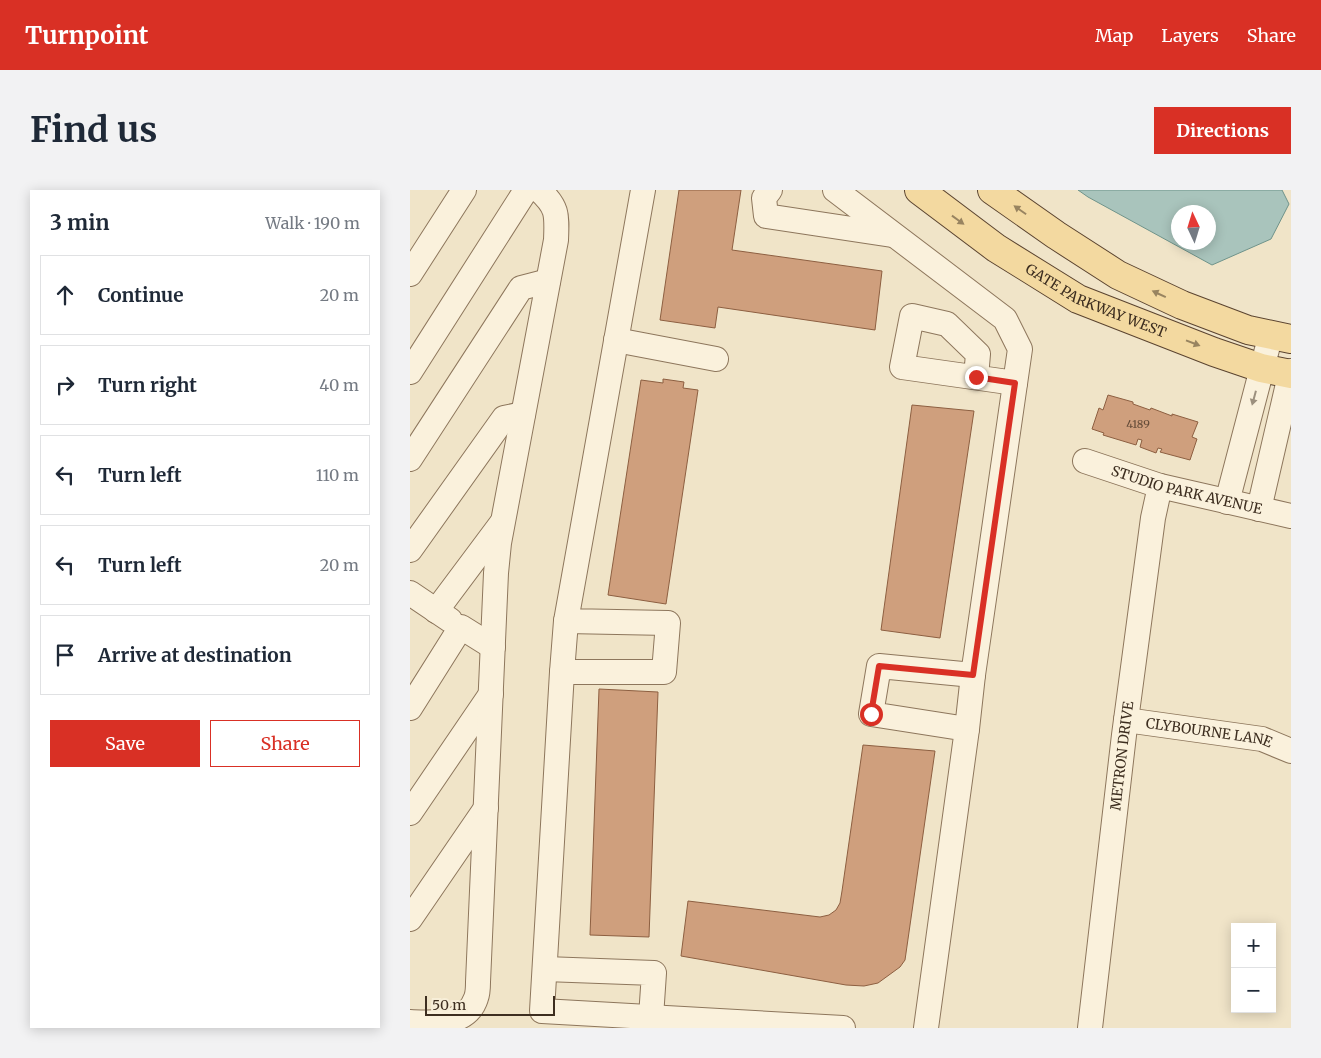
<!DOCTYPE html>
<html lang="en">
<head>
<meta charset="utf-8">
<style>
	:root { --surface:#fff; --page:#f2f2f3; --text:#1f2937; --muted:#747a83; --line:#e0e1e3; --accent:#d93025 }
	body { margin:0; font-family:Merriweather,serif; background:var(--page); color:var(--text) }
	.controls { position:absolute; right:15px; bottom:15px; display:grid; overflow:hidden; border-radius:0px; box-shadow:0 2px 12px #0003 }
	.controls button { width:45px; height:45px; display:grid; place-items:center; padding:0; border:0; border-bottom:1px solid var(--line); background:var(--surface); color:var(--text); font:25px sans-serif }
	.compass { position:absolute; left:761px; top:15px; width:45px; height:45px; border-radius:50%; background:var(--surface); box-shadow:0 2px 12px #0003; rotate:356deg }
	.scale { position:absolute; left:15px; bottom:12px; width:130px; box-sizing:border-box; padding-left:5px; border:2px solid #3d2e20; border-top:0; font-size:14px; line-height:18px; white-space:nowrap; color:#3d2e20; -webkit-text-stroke:4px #f7eed8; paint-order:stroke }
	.stop { position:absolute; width:15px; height:15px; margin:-11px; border:4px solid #d93025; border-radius:50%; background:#fff }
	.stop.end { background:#d93025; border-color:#fff; box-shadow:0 1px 5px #0008 }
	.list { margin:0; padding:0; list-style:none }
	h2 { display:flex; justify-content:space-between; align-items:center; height:65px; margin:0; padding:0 20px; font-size:21px }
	h2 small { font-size:16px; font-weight:400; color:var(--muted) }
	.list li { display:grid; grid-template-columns:32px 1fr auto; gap:15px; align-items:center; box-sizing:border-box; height:80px; margin:0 10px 10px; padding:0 10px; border:1px solid var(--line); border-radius:0px }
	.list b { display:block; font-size:19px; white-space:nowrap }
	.list em { font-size:16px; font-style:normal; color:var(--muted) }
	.actions { display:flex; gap:10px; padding:15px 20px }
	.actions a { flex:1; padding:11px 0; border:1px solid var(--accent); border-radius:0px; text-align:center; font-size:18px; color:var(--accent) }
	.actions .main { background:var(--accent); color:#fff }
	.icon { flex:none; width:28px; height:28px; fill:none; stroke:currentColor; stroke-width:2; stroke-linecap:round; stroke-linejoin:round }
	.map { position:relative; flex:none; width:881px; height:838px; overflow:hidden; border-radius:0px }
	header { display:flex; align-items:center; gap:30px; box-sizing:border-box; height:70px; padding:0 25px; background:var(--accent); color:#fff }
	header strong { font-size:24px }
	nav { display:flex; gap:28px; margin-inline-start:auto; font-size:18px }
	.intro { display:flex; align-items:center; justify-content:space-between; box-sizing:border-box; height:120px; padding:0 30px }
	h1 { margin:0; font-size:35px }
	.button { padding:12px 22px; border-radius:0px; background:var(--accent); color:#fff; font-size:18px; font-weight:700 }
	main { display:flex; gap:30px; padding:0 30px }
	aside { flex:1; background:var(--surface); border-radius:0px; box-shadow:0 2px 12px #0003 }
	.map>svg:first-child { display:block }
</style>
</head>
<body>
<header>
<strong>Turnpoint</strong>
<nav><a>Map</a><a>Layers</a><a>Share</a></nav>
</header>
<div class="intro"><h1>Find us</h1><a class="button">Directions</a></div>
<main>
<aside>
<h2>3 min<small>Walk · 190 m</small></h2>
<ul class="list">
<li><svg class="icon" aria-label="ahead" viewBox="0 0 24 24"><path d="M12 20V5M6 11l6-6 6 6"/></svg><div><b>Continue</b></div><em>20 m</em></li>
<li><svg class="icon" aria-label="right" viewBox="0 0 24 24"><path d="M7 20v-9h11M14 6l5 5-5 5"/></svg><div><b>Turn right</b></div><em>40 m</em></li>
<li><svg class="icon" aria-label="left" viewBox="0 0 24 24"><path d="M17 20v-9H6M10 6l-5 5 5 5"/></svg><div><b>Turn left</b></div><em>110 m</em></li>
<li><svg class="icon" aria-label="left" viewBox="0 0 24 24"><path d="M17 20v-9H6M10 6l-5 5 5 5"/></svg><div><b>Turn left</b></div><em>20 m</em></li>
<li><svg class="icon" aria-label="arrive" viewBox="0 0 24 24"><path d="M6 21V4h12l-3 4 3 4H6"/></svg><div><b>Arrive at destination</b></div></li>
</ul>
<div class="actions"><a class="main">Save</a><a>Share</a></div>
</aside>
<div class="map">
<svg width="881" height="838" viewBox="0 0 881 838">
	<rect width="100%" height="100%" fill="#f0e4c8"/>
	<path fill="#a9c4bc" stroke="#6f938a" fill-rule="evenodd" d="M668,0H872L879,14L861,49L802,75L678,7ZM768,22H798V52H768Z"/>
	<g fill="#cf9f7d" stroke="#8d5f41">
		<path d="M269,0H331L322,60L472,81L465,140L308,117L305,138L250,130Z"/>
		<path d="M253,189L274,192L273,198L288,200L256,414L198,405L231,190L253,193Z"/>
		<path d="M698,205L723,212V214L740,220L741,218L762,226V224L788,232L782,247L787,249L780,270L750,262L752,259L748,258L746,263L730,257L732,250L728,249L726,255L693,245L694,243L682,239L689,218L693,220Z"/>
		<path d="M502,215L564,221L530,448L471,440Z"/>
		<path d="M189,499L248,502L239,747L180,745Z"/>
		<path d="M453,555L525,561L495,770L490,777L468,793L454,796L436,795L271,766L278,711L410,727L419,725L426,720L430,713L432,701Z"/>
	</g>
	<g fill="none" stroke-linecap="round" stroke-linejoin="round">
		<g stroke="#8d765c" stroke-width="26">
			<g id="minor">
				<path d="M233,0L156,431L258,433L254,482H152L132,821L433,838"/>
				<path d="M360,0L354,8L356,26L482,45"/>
				<path d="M425,0L595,129L610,159L563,485L469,476L461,524L557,539L516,838"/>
				<path d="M0,84L54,0"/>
				<path d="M206,150L306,169"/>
				<path d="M0,182L116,0"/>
				<path d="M566,187L568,164L537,134L502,126L492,177L605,193"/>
				<path d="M0,269L111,98L138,91"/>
				<path id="s1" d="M675,271L750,296L881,326"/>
				<path d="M817,312L861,144"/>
				<path d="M849,319L881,181"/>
				<path d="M0,360L94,228L113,224"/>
				<path d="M0,403L40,430"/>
				<path d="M26,421L91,334"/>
				<path d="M152,482L156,431"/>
				<path d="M0,518L51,437L83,457"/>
				<path id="s2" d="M716,530L852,549L881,561"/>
				<path d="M557,539L563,485"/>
				<path d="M0,623L81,504"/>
				<path d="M0,729L76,618"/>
				<path d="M135,779L244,783L241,827"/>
				<path d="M0,832C23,833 57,836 66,808C68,803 68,797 68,792L86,383L89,353L146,50C147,25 148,17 129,0"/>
				<path id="s3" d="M680,838L714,545L743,328L750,296"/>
			</g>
		</g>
		<g stroke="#5b4430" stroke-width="30">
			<g id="major">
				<path id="s4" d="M509,0L586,58L668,109L804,162L851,178L881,184"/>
				<path d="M582,0L646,45L708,85L772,115L838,140L881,149"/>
			</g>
		</g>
		<use href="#minor" stroke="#faf1dc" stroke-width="24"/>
		<use href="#major" stroke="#f3d9a0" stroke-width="28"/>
	</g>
	<defs><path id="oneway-solid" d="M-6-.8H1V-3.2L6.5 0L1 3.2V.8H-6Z" transform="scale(1.25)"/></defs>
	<g fill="#988460">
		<use href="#oneway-solid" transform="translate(610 20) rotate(-145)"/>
		<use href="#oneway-solid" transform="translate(548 30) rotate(36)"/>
		<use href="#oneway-solid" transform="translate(749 104) rotate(-155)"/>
		<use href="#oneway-solid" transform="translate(783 153) rotate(21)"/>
	</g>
	<use fill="#9c907e" href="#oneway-solid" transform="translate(844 208) rotate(105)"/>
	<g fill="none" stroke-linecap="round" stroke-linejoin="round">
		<path stroke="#d93025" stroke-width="6" d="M461,524L469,476L563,485L605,193L566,187"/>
	</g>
	<g text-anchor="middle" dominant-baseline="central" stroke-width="4" stroke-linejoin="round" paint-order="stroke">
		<g font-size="11" fill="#624a37">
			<text x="728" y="234">4189</text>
		</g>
		<g font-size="14" fill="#3d2e20" stroke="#f7eed8">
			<text stroke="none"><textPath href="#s4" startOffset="210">GATE PARKWAY WEST</textPath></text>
			<text stroke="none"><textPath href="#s1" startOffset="106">STUDIO PARK AVENUE</textPath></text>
			<text stroke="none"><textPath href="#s2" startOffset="84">CLYBOURNE LANE</textPath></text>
			<text stroke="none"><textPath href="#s3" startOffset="274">METRON DRIVE</textPath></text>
		</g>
	</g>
</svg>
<div class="controls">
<button>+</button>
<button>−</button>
</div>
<svg class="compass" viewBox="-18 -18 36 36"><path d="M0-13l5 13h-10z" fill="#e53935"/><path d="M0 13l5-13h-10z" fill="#747a83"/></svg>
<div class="scale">50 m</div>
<div class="stop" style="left:461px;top:524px"></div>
<div class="stop end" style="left:566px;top:187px"></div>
</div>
</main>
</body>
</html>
